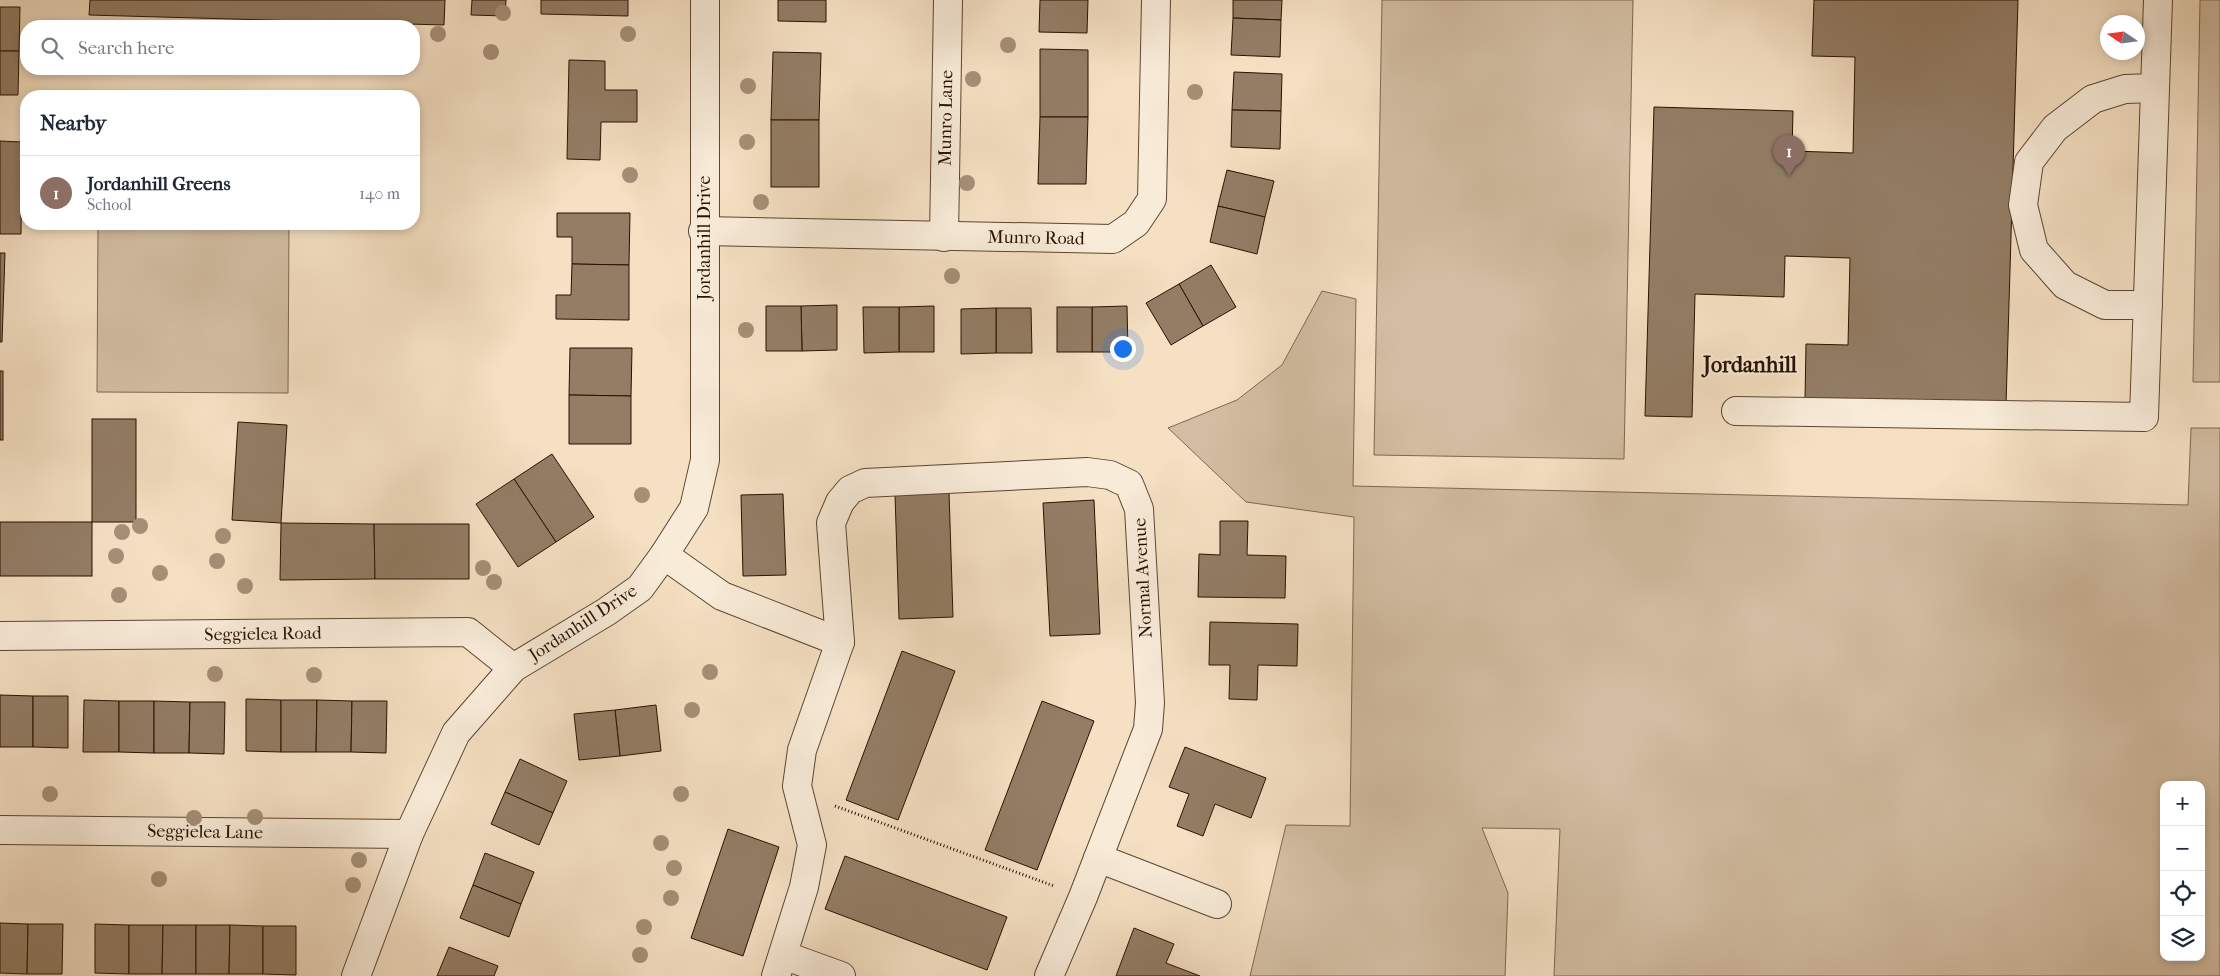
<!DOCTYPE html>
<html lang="en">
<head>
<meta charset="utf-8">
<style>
	:root { --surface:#fff; --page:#f6f6f7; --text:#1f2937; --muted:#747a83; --line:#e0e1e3; --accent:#111827 }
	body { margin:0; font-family:"IM FELL French Canon",serif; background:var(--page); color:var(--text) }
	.controls { position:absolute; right:15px; bottom:15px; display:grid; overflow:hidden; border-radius:10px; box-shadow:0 2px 8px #0003 }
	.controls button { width:45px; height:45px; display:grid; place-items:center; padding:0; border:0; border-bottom:1px solid var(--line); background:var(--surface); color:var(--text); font:25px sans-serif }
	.compass { position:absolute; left:2100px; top:15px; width:45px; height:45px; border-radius:50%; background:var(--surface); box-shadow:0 2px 8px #0003; rotate:283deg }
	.you { position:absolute; left:1122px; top:348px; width:18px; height:18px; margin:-12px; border:4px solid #fff; border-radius:50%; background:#1a73e8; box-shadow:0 0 0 8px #1a73e833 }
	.badge { display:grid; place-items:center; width:32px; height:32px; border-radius:50%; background:var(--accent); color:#fff; font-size:16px; font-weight:700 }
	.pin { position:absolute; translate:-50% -41px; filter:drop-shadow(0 1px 2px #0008) }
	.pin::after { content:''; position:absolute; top:26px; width:18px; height:15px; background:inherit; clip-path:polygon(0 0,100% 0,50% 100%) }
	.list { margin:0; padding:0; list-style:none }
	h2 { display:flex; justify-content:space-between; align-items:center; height:65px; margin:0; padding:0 20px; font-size:21px }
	h2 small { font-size:16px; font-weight:400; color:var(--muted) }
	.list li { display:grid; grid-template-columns:32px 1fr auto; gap:15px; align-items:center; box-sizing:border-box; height:75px; padding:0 20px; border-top:1px solid var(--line) }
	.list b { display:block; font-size:19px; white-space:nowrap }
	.list p { margin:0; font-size:16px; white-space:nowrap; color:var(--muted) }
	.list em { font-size:16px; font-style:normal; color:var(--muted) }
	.icon { flex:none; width:28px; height:28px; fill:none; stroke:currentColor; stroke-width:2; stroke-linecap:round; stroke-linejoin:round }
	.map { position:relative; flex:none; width:2220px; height:976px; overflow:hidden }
	.search { position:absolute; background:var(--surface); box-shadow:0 2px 8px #0003; left:20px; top:20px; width:400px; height:55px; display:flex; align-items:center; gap:12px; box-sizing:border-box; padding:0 18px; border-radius:20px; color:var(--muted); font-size:19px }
	.panel { position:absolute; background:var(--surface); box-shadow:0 2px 8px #0003; left:20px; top:90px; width:400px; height:140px; border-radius:20px }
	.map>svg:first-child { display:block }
</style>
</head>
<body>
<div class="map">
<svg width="2220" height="976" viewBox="0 0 2220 976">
	<rect width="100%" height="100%" fill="#f5e0c3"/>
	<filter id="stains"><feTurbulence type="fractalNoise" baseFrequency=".004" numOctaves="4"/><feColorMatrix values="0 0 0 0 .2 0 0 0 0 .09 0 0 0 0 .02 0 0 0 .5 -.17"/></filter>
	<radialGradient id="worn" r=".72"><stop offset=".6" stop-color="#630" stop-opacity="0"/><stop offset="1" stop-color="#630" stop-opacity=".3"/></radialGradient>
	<g fill="#d2bda2" stroke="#7e6751" fill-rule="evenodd">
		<path d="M1382,0H1633L1624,459L1374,455Z"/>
		<path d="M2200,0H2220V382H2193Z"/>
		<path d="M98,224H289L288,393L97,392Z"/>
		<path d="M1322,291L1356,299L1353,486L2188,505L2191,428H2220V976H1554L1560,829L1482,828L1508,893L1505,976H1250L1286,825L1350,826L1354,517L1246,502L1168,428L1237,400L1282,365ZM2164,785H2201V957H2164Z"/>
	</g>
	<g fill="#937d65" stroke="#291100">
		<path d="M90,0H445L444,25L89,15Z"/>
		<path d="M472,0H506L505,16L471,15Z"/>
		<path d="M541,0H628V16L541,14Z"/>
		<path d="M778,0H826V22L778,21Z"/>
		<path d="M1040,0H1088L1087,33L1039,32Z"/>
		<path d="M1233,0H1282L1281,20L1233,18Z"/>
		<path d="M1814,0H2018L2006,405L1805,399L1806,344L1848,345L1850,258L1785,256L1784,297L1695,294L1692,417L1645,416L1654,107L1793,111L1792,151L1853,153L1855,57L1812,56Z"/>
		<path d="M0,7H20L19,51H0Z"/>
		<path d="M1233,18L1281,20L1280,57L1231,55Z"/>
		<path d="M1040,49L1088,50V117H1040Z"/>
		<path d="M0,51H19L18,95H0Z"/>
		<path d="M773,52L821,53L819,120H771Z"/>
		<path d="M569,60L605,61V90H637V122H601L600,160L567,159Z"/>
		<path d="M1234,72L1282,74L1281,111L1232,110Z"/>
		<path d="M1232,110L1281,111L1280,149L1231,147Z"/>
		<path d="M1040,117H1088L1086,184H1038Z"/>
		<rect x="771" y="120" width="48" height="67"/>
		<path d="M0,141L22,142L21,234H0Z"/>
		<path d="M1227,170L1274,181L1265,217L1218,206Z"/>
		<path d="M1218,206L1265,217L1257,254L1210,242Z"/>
		<path d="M557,213H630L629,265L572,264V237H557Z"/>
		<path d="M0,253H5L2,342H0Z"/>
		<path d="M572,264L629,265V320L556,319V295H571Z"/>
		<path d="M1211,265L1236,307L1203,326L1179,284Z"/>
		<path d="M1179,284L1203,326L1171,345L1146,303Z"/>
		<path d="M837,305V350L802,351L801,306Z"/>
		<path d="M766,306H801L802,351H766Z"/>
		<path d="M934,306V352H899V307Z"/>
		<path d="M1127,306L1128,352H1092V307Z"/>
		<path d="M863,307H899V352L864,353Z"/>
		<rect x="1057" y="307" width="35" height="45"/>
		<path d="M996,308H1031L1032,353H996Z"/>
		<path d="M996,308V353L961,354V309Z"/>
		<path d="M570,348H632L631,396L569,395Z"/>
		<rect x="0" y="371" width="3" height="69"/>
		<path d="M569,395L631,396V444H569Z"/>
		<rect x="92" y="419" width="44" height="103"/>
		<path d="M238,422L287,425L281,523L232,520Z"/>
		<path d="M552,454L594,517L556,542L514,479Z"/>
		<path d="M514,479L556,542L518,567L476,504Z"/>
		<path d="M949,492L953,617L899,619L895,494Z"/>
		<path d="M783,494L786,575L743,576L741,495Z"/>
		<path d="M1094,500L1100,634L1050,636L1043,503Z"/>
		<path d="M1220,521H1248L1247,555L1286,556L1285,598L1198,597L1199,554L1220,555Z"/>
		<rect x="0" y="522" width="92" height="54"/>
		<path d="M281,523L374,524L375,579L280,580Z"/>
		<path d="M374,524H469V579H375Z"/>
		<path d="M1210,622L1298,624L1297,666L1258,665L1257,700L1229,699L1230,665H1209Z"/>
		<path d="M902,651L955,671L898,820L846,800Z"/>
		<path d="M0,695L33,696V747H0Z"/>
		<path d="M33,696H68V748L33,747Z"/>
		<path d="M246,699L281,700V752L246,751Z"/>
		<path d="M84,700L119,701V752H83Z"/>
		<path d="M281,700H317L316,752H281Z"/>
		<path d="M317,700L352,701L351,752H316Z"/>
		<path d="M119,701H154V753L119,752Z"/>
		<path d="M154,701L190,702L189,753H154Z"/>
		<path d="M352,701H387L386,753L351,752Z"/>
		<path d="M1042,701L1094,721L1037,870L985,850Z"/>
		<path d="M190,702H225L224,754L189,753Z"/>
		<path d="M656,705L661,751L620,756L615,710Z"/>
		<path d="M615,710L620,756L579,760L574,714Z"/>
		<path d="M1185,747L1266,778L1251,818L1215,804L1203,836L1177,826L1189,794L1169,787Z"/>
		<path d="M520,759L567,781L553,813L505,792Z"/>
		<path d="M505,792L553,813L539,845L491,824Z"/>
		<path d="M728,829L779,847L743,956L691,938Z"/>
		<path d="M485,853L534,872L521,904L473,885Z"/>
		<path d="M845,856L1007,917L987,970L825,909Z"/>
		<path d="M473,885L521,904L509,937L460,918Z"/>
		<path d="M0,923L28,924L27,974L0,973Z"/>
		<path d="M28,924H63L62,974H27Z"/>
		<path d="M95,924L129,925V974L95,973Z"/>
		<path d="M129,925H163L162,974H129Z"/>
		<path d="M163,925H196V974H162Z"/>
		<path d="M196,925H230L229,974H196Z"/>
		<path d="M230,925L263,926V974H229Z"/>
		<path d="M263,926H296V975L263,974Z"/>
		<path d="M1134,928L1174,944L1166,963L1200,976H1116Z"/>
		<path d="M449,947L498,966L494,976H437Z"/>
	</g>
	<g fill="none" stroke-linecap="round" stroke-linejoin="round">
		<g stroke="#5c4531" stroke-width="30">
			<g id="minor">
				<path d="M703,231L1113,239L1136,223L1152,199L1156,0"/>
				<path d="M944,237L948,0"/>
				<path d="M2148,305H2105L2065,285L2034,250L2023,205L2029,162L2055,128L2093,99L2125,89L2155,88"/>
				<path d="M1736,411L2144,417L2158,0"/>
				<path d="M664,555L722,596L840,642"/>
				<path d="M0,636L468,632L513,668"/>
				<path d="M0,830L409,834"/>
				<path d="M1098,858L1217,904"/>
				<path d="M783,955L841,976"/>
				<path d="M356,976L409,834L456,733L513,668L606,612L640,588L664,555L694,508L705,460V0"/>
				<path d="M776,976L804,887L812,845L797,786L802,750L840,642L831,523L840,502L850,490L865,483L1087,472L1110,475L1129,484L1139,509L1150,703L1148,729L1083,897L1049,976"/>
			</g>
		</g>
		<path stroke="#291100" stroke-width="3" stroke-dasharray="1 2.5" stroke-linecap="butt" d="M835,806L1054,886"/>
		<use href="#minor" stroke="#f8ebd8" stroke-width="28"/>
	</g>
	<g fill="#a58f77">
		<circle cx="503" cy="13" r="8"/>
		<circle cx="438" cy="34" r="8"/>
		<circle cx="628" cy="34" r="8"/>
		<circle cx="1008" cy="45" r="8"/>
		<circle cx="491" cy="52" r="8"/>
		<circle cx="973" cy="79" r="8"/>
		<circle cx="748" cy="86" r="8"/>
		<circle cx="1195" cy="92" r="8"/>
		<circle cx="747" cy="142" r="8"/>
		<circle cx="630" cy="175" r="8"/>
		<circle cx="967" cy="183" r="8"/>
		<circle cx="761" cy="202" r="8"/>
		<circle cx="952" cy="276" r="8"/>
		<circle cx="746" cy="330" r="8"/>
		<circle cx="642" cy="495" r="8"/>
		<circle cx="140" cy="526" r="8"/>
		<circle cx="122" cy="532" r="8"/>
		<circle cx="223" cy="536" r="8"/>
		<circle cx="116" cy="556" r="8"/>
		<circle cx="217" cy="561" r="8"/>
		<circle cx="483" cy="568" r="8"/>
		<circle cx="160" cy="573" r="8"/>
		<circle cx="494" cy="582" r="8"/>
		<circle cx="245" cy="586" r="8"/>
		<circle cx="119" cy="595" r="8"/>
		<circle cx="710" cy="672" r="8"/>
		<circle cx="215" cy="674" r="8"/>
		<circle cx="314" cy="675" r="8"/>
		<circle cx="692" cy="710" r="8"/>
		<circle cx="50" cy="794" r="8"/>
		<circle cx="681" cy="794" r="8"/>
		<circle cx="255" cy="817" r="8"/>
		<circle cx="194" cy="818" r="8"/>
		<circle cx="661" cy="843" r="8"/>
		<circle cx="359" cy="860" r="8"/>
		<circle cx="674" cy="868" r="8"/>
		<circle cx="159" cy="879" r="8"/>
		<circle cx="353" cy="885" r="8"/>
		<circle cx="671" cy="898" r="8"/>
		<circle cx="644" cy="927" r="8"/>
		<circle cx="640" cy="955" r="8"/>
	</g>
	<g text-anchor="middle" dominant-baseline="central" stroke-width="4" stroke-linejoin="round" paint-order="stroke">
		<g font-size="18" fill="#291100" stroke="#f8ebd8">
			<text transform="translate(946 118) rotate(-89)">Munro Lane</text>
			<text transform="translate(704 238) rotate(-90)">Jordanhill Drive</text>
			<text transform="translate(1036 238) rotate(1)">Munro Road</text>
			<text transform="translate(1143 578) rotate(-93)">Normal Avenue</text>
			<text transform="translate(583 623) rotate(-33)">Jordanhill Drive</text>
			<text transform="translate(263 634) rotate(-1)">Seggielea Road</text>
			<text transform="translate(205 832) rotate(1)">Seggielea Lane</text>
		</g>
		<g font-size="22" font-weight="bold" fill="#291100" stroke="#f8ebd8">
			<text x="1750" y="365">Jordanhill</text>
		</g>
	</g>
	<rect width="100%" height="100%" filter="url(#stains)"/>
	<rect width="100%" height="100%" fill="url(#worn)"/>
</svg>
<div class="controls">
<button>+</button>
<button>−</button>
<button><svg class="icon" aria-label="locate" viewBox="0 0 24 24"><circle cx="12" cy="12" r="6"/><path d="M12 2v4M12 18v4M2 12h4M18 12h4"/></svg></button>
<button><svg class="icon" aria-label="layers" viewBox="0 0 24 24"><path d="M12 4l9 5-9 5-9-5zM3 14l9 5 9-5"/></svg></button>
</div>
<svg class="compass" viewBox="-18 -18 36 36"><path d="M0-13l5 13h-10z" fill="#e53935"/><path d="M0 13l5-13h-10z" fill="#747a83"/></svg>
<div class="you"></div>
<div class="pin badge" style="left:1789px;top:176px;background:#8d6e63">1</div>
<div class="search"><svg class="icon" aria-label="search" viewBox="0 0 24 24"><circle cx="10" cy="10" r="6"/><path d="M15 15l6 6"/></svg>Search here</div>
<section class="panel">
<h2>Nearby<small></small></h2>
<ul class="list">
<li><span class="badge" style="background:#8d6e63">1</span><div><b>Jordanhill Greens</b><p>School</p></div><em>140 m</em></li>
</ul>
</section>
</div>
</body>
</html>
